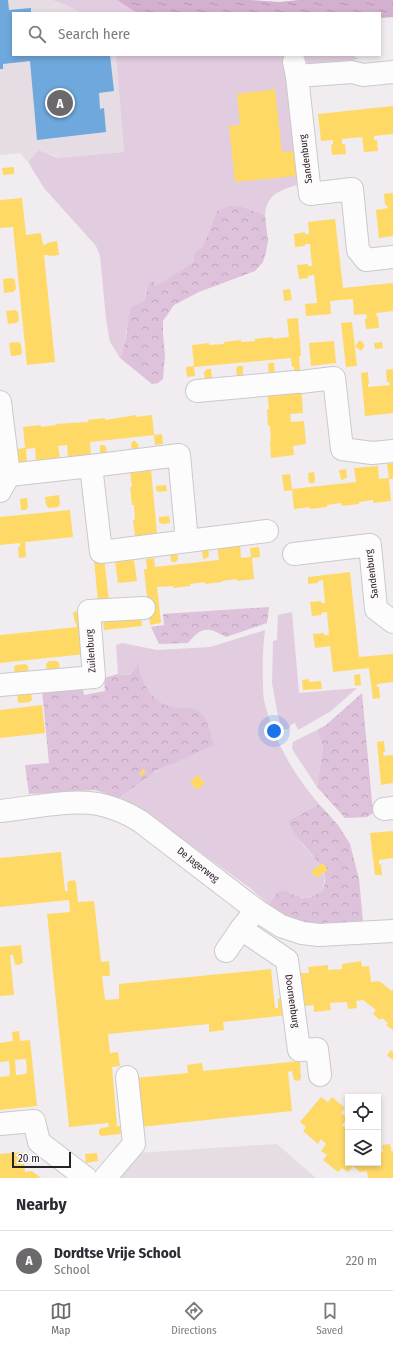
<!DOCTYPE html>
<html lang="en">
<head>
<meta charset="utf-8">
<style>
	:root { --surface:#fff; --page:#f7f7f7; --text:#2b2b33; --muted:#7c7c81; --line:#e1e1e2; --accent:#6c696c }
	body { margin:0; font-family:"Fira Sans Condensed",sans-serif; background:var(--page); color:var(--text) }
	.controls { position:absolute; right:12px; bottom:12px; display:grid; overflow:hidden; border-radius:0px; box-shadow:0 2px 6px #0003 }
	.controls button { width:36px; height:36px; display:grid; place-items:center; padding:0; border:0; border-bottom:1px solid var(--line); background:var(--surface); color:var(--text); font:20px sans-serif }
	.scale { position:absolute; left:12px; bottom:10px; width:59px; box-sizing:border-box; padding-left:4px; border:2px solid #252325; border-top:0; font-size:11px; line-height:14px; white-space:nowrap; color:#252325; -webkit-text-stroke:3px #fff9fe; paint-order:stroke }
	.you { position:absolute; left:274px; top:731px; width:14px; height:14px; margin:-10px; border:3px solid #fff; border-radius:50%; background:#1a73e8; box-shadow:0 0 0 6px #1a73e833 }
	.badge { display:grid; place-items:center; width:26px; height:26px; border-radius:50%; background:var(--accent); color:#fff; font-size:13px; font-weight:700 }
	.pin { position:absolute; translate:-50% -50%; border:2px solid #fff; box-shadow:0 1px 4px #0006 }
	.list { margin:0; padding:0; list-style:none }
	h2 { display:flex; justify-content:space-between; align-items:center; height:52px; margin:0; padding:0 16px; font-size:17px }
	h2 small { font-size:13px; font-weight:400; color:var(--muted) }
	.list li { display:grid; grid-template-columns:26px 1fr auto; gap:12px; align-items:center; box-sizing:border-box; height:60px; padding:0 16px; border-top:1px solid var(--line) }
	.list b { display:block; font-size:15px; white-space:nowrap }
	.list p { margin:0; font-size:13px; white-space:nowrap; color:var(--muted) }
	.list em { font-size:13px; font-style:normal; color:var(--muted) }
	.icon { flex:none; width:22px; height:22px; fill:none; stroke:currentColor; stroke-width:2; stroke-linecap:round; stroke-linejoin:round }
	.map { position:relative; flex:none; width:393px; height:1178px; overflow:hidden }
	.search { position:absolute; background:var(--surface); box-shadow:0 2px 6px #0003; left:12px; right:12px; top:12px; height:44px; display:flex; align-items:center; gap:10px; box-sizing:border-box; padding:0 14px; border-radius:0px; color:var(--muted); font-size:15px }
	.sheet { height:112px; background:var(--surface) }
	nav { display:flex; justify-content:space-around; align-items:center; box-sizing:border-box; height:56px; border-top:1px solid var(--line); background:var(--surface); font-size:11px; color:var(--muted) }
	nav a { display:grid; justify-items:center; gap:2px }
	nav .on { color:var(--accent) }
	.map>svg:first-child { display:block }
</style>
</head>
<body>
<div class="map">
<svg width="393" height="1178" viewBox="0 0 393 1178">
	<defs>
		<pattern id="forest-crowns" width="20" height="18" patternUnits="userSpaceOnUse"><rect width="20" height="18" fill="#dec2db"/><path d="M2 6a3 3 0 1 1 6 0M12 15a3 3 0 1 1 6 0" fill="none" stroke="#bea6bc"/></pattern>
		<pattern id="water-ripples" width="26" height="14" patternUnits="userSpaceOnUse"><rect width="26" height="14" fill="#d2b0ce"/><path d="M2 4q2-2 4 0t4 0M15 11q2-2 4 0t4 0" fill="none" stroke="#b497b1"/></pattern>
	</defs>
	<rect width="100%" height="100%" fill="#f0ecf0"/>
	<g fill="#e5dce4">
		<path d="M0,0H51L59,2L82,13H13V55H116L124,152L59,158L39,150L28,162L20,153L0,155Z"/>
		<path d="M277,1144L316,1178H115L137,1153Z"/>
	</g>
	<g fill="#e2cde0">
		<path d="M51,0H117L137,13H82L59,2Z"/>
		<path d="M116,55H285L291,120L300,184C281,190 267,193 265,215L243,207L217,211L203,246L196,254L195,262L156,286L152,280L146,292L144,301L127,327L124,348L120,358L110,342L106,319L100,256L96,246L44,188L28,162L39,150L57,158L124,152Z"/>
		<path d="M304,55H352L359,59L309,65L307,62Z"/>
		<path d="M292,612L299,693L357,688L331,711L298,730L295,723L292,724L288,729H282L278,716L272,683L273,641L277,640L278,615Z"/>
		<path d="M265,630C263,648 262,664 263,682C263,688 263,694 264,700C273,739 293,774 319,804L288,821L303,845L317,861L325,878L323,890L316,895L305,898L300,897L287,892L277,893L269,905L250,888L138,807L119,798L137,785L142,779L169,765L174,708C170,707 165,706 162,704C149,696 140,678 139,664L130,675L118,674L116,645L122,643L157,650L210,647Z"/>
		<path d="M317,730L323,746L317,787L292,749L293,742Z"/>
	</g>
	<g fill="url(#forest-crowns)">
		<path d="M229,206L243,207L265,215L268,241L266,252L263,262L255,271L199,292L174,305L163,321V334L165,355L163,379L158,383L152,384L120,358C127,342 127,324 131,307L144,301L149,283L152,280L156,286L194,262V254L203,246L217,211Z"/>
		<path d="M269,607L267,623L226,637C208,627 202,626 188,643L159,644L151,627L164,625L163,614Z"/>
		<path d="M139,663C140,681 153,704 172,707C179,709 190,706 197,710C208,716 210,734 214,745L156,771L119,798L95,790L29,794L25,765L49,763L42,690L82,685L84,695L105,691L104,678L118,674L130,675Z"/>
		<path d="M362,693L373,813L367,817L345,818L317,787L323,746L317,730L326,725Z"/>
		<path d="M319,804L338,825L350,844L359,879L363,921L303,924L275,917L269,905C272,901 275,894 278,892C287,888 297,899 306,898C312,897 318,894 323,890C324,886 326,881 325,877C320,857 296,842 288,821Z"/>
	</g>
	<path fill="url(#water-ripples)" d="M117,0H250L279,2L299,0H393V17L380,18V13H137Z"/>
	<g fill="#ffd966" fill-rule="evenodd">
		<path d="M275,89L282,152L293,151L296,176L235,182L229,126L240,125L237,94Z"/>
		<path d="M393,106V134L374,136V140H377L378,151L364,152L362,137L342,139V144H345L346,154L332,155L331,145L333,144V140L321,141L318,114Z"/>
		<path d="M14,167V174L3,175L2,168Z"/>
		<path d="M391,193H393V236L379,238L376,210L388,208L387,205H385L384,194Z"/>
		<path d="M22,198L26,235L41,233L43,245L47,244V243L57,241L59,255L49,256L48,255H44L55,362L27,365L13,227L0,228V200Z"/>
		<path d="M335,219L343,288L393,283V311L376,313L377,317H378L379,328L366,329L365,319L367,318L366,314L354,315L353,299L330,301L331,314L306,316L305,304L317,303L314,275L308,276V278L299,279L297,265L308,264V266H312L310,244H305V246L295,247L294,234L305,232V234H309L308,222Z"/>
		<path d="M12,278L15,280L16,289L13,292L4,293L3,279Z"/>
		<path d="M290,289L292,300L284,301L283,290Z"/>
		<path d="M15,310L18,312L19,321L16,323L8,324L6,311Z"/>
		<path d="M298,318L301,356L299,357L303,413L290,414L291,422L304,421L306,444L293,446L294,455L271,458L270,441H271L270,426H268L267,409H269L267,392L296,389L294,367H292L291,358L194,367L195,376L187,377L186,367L194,366L192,345L209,343V345L224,344V342L241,340V342L255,341V339L273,337V339L289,337L287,319Z"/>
		<path d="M352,322L357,366L346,367L341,323Z"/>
		<path d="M360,340L365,345L361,351L355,346Z"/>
		<path d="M334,341L336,363L311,366L309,343Z"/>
		<path d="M18,342L21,344L22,353L20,355L11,356L9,343Z"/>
		<path d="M382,342L383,348L375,349L374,343Z"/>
		<path d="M269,363H274L275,373L269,374L268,366Z"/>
		<path d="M238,366H243V376H237L236,369Z"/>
		<path d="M207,369H211L212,379L205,380L204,372Z"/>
		<path d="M393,369V413L365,416L361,373L368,372L369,384H368V387L390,385L389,382H387L386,370Z"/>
		<path d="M136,415V417L152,415L154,435L162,434L163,444L155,445L154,435L90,442L91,456L68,458L67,445L58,446L60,459L36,462L35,448L26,449L27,463L19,464L17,449L25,448L23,427L41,425V427L56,425L55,424L88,422V420L105,418V420Z"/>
		<path d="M133,441H135L138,444L139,451L132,452L131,444Z"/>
		<path d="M100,445H104L106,447L107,454L100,455Z"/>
		<path d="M393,463V479H389L391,501L373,503V500L359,502V504L342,506L341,503L327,505V507L310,509V507L294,509L292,490L284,491L282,475L290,474L292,489L356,482L354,468L378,466L379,479L389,478L387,464Z"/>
		<path d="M151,469L157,534L135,536L133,520H135L134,505H132L130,487H132L130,471Z"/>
		<path d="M346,469L347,477L345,479L341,480L339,470Z"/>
		<path d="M314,472L315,480L314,483H309L308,473Z"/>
		<path d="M166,485L167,491L158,492L156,490V486Z"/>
		<path d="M59,495L60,504L58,507L49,508L46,505L45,497Z"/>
		<path d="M27,498L28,507L26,510H21L20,499Z"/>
		<path d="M70,510L73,537L25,542L26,557L19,558L18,547H20V543L0,545V517Z"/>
		<path d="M169,516L170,523L162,524L159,522V517Z"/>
		<path d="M240,545L241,558L251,557L250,548L259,547L260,557L252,558L254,579L237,581V579L222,581V582L205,584V582L190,584V586L173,588V586L157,587L161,623L150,625L144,569H147L146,559L154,558L155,567L219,560L217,547Z"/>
		<path d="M208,548L209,556L207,558L203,559L202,549Z"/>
		<path d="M177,551L178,559L176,562H171L170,552Z"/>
		<path d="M104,558L109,601L98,603L94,559Z"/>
		<path d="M134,560L137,581L118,583L115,561Z"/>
		<path d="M350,572L359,657L393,654V682L377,684V687H379L380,698L373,699L369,668L333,672L330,646L315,648L313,634L324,633V635H329L327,612L321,613L322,615L312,616L310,602L321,601V603H325L323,580L318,581V583L308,584V577Z"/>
		<path d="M80,611L85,654L0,663V635L77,627L76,623H75L73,612Z"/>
		<path d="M141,615L142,626L104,630L103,619Z"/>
		<path d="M49,661H57L59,663L60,671L47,672L46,664Z"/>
		<path d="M25,664L28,666L29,675L15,676L14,667L17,665Z"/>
		<path d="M360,674L361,685L355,686L354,675Z"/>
		<path d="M309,679V682L321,681L322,689L303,690L302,680Z"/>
		<path d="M31,692L32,700L29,702L20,703L18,702L17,693Z"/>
		<path d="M42,705L45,733L0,738V710Z"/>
		<path d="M384,741L385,752H383L384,756L393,755V783L381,785L377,742Z"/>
		<path d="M143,769L146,771L142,776L139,774Z"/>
		<path d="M199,775L205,784L196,790L190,781Z"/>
		<path d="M393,831V858L379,860V865L381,864L382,875H375L370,833Z"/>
		<path d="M61,852L65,891H68L67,883L69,881L74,880L76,882L78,902L94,901L101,962L109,961L110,976H102L105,1000L119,999V984L271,969L275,1008H278V999L283,996L288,1015L223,1022L224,1030L209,1032V1024L108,1034L110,1053L118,1052L120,1066L112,1067L117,1126H120L121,1134L101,1136L99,1134V1130L101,1128L109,1127L108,1123L69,1127L47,914L70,912L69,900L0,907V858Z"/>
		<path d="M323,863L328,870L316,878L311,871Z"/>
		<path d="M21,945L23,962L21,964L18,965L15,964L13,955H10L14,995L0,996V947Z"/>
		<path d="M361,961L362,967L369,966L371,982L379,981L392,991L393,989V1030L386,1025L388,1023L382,1018L380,1020L373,1014L376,1010L363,1000L356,1001L357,1008L348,1009L347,1002L330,1003L331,1010L314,1012V1005L305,1006L301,973H309L308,967L328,965V970L342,969V964Z"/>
		<path d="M19,1031L20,1041L30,1040L37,1106L0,1110V1077L9,1076L10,1073L9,1061L0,1062V1043L13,1041L12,1032ZM26,1059L27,1072L25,1074L16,1075L15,1060Z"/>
		<path d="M391,1050L393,1052V1060L387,1055Z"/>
		<path d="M300,1061L301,1078L299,1081L294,1080L292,1071L288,1072L292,1111L140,1127L135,1078L188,1073L187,1065L202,1063L203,1071Z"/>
		<path d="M321,1097L328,1102L332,1097L345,1108L341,1113L348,1118L342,1125L348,1130V1163H378V1152H383L382,1145L390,1144L391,1151H393V1178H368L367,1171L360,1172L353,1166L348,1172L342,1168L338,1172L323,1160L327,1155L321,1151L326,1144L321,1139L318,1144L303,1131L306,1127L300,1122Z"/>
		<path d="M23,1152L25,1172L32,1171L41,1178H0V1154Z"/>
		<path d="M97,1153L98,1161L86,1163L85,1154Z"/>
	</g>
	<path fill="#6fa8dc" d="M0,0H8L9,10L31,8V13H13V55H110L114,91L99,93L100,109L104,108L106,132L37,140L30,61L3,64V69H0Z"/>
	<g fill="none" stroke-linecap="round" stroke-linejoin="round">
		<g stroke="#cbc9cb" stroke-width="24">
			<g id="minor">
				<path d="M294,62L297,76L310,194L352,189L358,250L366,260L393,257"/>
				<path d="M297,76L352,72L363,75L393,72"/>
				<path d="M301,382L334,378L342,449L372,453L393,451"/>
				<path d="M197,391L295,382"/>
				<path d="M0,402L9,475L0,491"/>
				<path d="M91,466L101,552L267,531"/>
				<path d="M9,475L91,466L179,455L187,541"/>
				<path d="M294,554L370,545L376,609L393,622"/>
				<path d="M0,685L94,677L89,611L144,608"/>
				<path d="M384,809L393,808"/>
				<path d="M0,811C29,808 69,799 98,804C113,807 127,813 140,821L256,910L281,926L302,933L319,935L393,931"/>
				<path d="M256,910L241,929L287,960L299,1050L317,1049L320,1075"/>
				<path d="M226,951L241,929"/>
				<path d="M0,1124L34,1121L39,1142L86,1178"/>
				<path d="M105,1178L134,1144L127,1077"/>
			</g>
		</g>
		<use href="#minor" stroke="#fdfcfd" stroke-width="22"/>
	</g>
	<g text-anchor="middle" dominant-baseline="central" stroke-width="4" stroke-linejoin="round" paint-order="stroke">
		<g font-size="10" fill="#252325" stroke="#fff9fe">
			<text transform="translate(306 159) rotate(-97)">Sandenburg</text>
			<text transform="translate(372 574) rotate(-97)">Sandenburg</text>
			<text transform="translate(91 651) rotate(-94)">Zuilenburg</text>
			<text transform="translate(198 865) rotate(38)">De Jagerweg</text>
			<text transform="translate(292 1001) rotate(82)">Doornenburg</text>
		</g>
	</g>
</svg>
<div class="controls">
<button><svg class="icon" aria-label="locate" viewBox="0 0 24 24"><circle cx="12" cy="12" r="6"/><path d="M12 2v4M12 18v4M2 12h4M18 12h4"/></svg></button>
<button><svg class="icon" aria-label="layers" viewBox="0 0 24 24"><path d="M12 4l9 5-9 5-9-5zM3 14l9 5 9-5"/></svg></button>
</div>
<div class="scale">20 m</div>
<div class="you"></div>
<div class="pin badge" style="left:60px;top:103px">A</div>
<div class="search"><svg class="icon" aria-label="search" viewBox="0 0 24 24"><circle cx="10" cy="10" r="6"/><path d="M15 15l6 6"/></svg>Search here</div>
</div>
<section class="sheet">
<h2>Nearby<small></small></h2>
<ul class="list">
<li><span class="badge">A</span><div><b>Dordtse Vrije School</b><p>School</p></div><em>220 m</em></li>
</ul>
</section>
<nav>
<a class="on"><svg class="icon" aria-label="map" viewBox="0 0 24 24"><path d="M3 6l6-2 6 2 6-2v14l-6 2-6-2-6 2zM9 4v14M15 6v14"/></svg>Map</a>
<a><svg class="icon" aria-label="directions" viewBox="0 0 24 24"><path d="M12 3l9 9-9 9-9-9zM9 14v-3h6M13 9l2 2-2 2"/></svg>Directions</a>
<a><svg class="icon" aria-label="saved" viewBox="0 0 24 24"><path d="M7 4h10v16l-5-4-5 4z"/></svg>Saved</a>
</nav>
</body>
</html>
